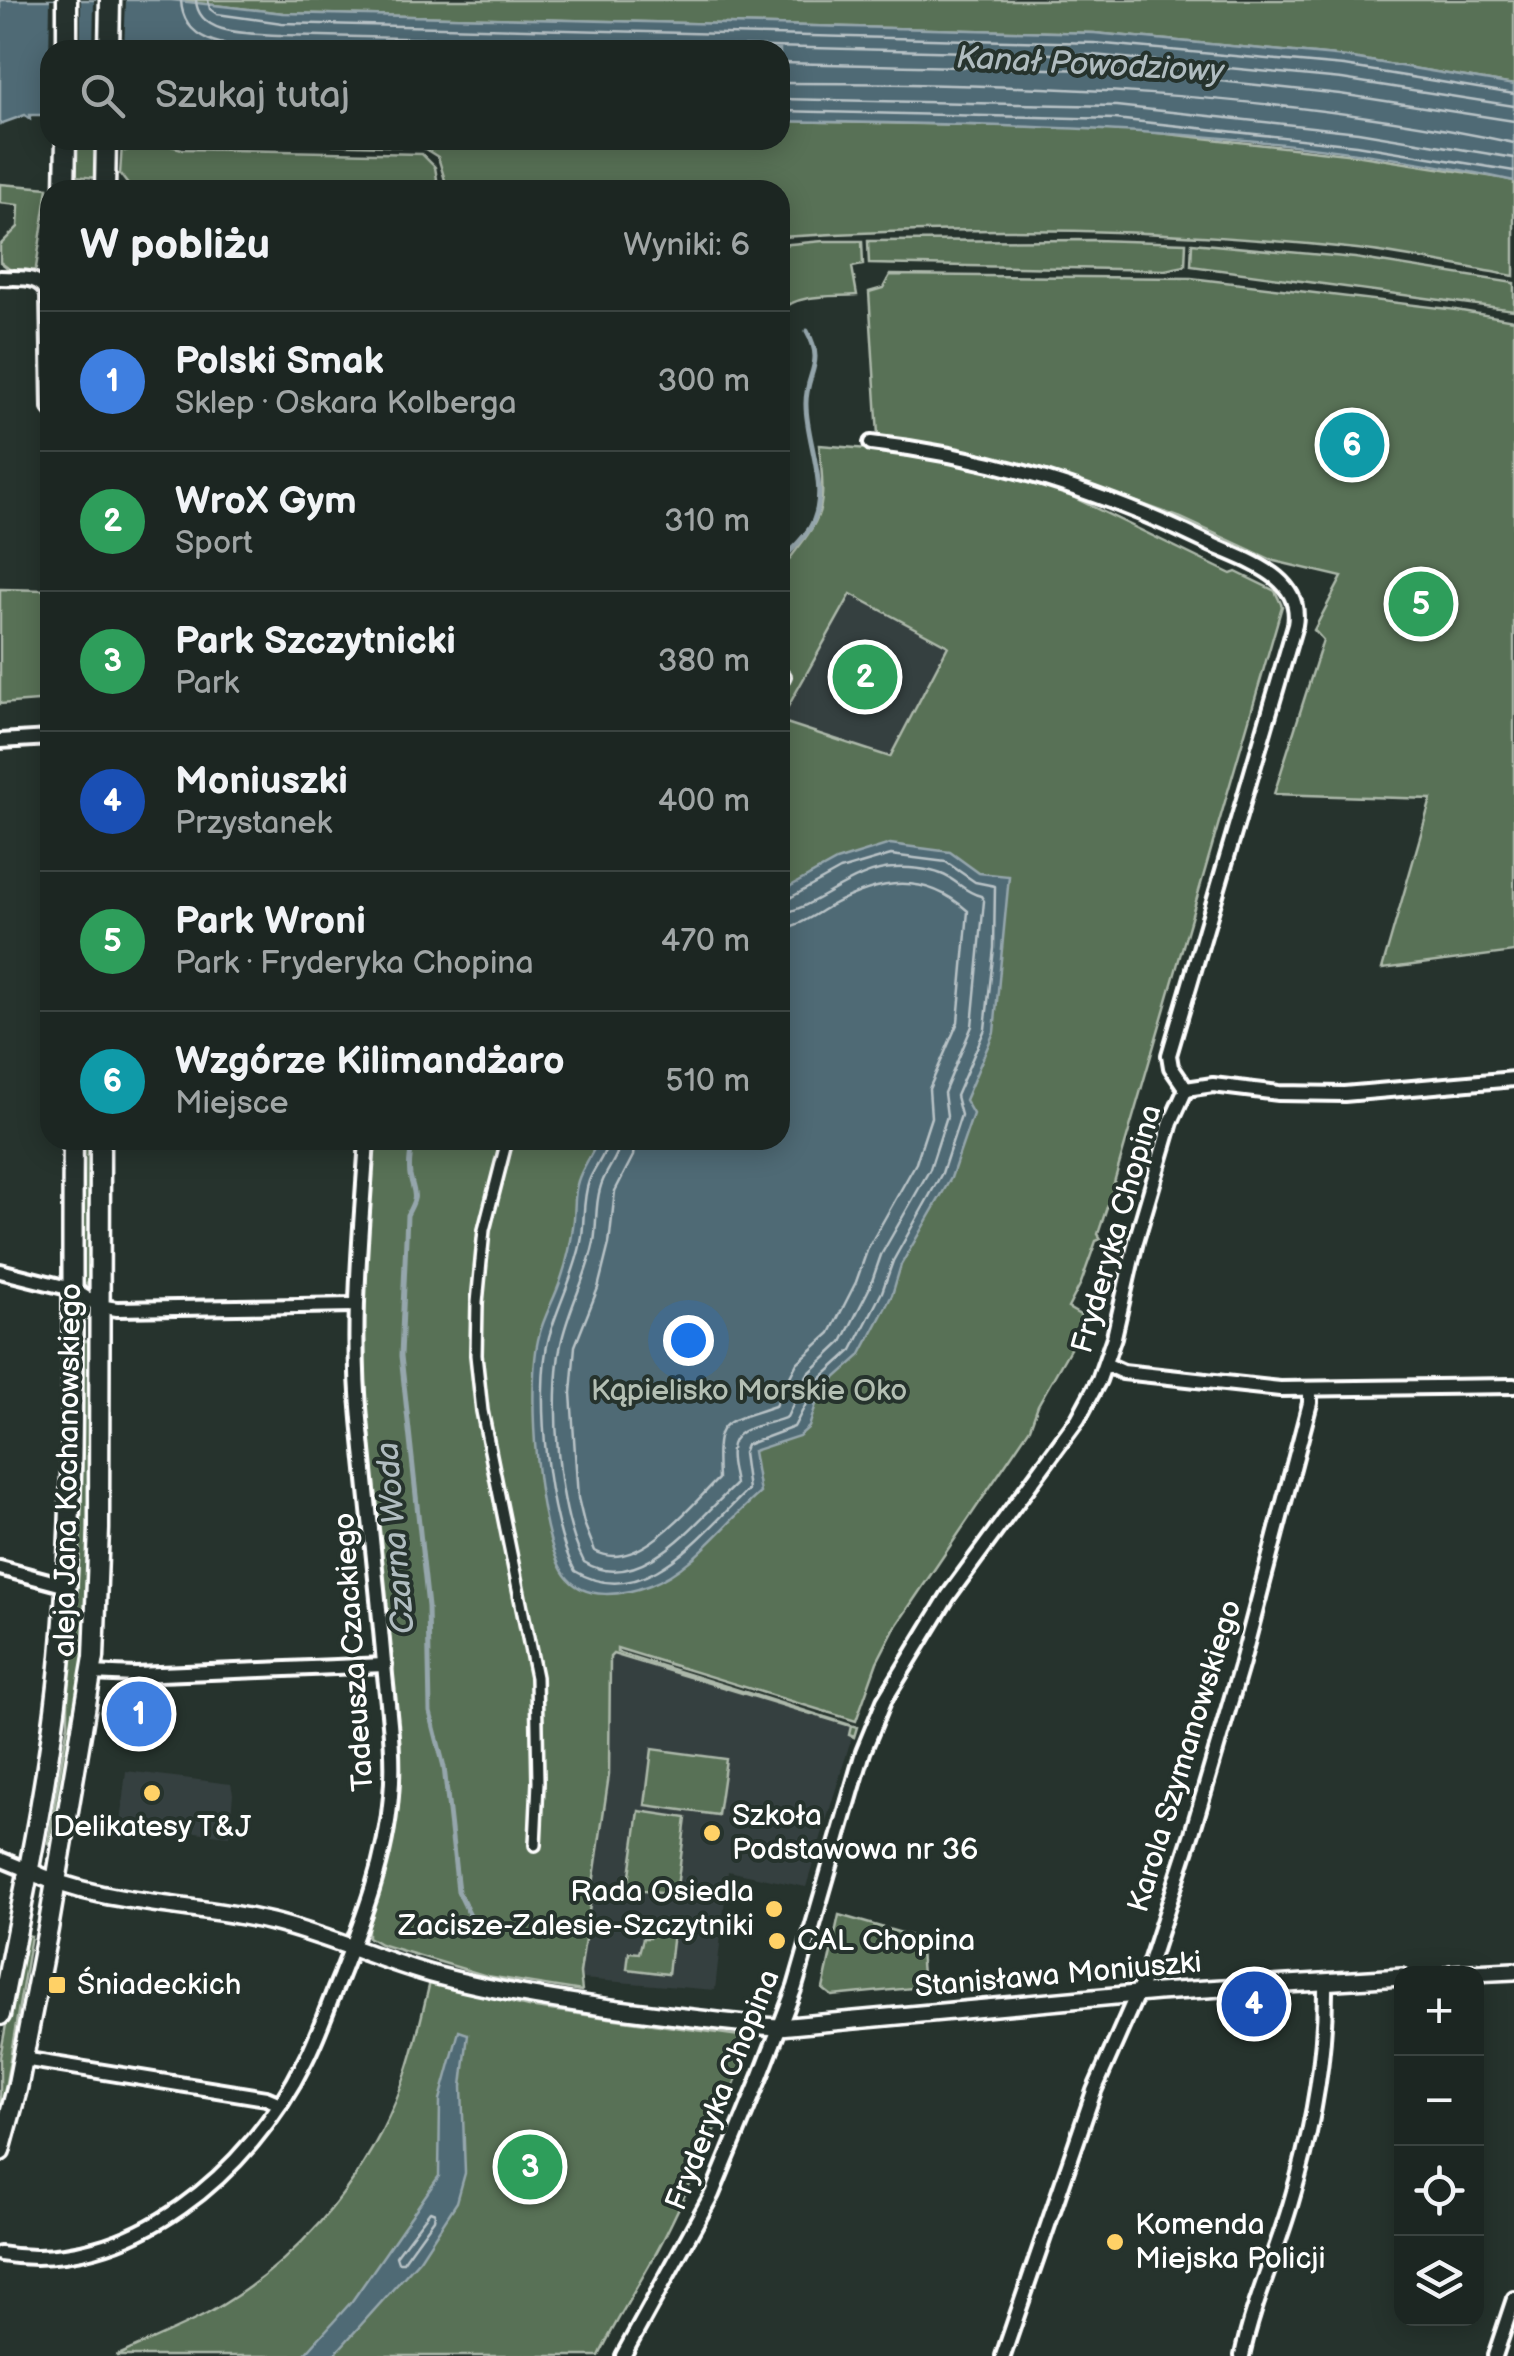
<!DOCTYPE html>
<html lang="pl">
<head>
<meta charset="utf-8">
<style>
	:root { --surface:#1c2622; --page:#29322f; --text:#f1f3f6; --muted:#a0a5a5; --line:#3a4340; --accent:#ffd166 }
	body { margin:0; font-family:"Balsamiq Sans",sans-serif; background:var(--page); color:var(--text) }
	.controls { position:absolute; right:30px; bottom:30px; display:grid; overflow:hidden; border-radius:20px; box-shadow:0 5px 25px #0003 }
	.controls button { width:90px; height:90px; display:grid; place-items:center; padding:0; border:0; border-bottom:2px solid var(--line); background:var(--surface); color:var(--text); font:50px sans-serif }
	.you { position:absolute; left:688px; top:1340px; width:35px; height:35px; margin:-25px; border:8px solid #fff; border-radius:50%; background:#1a73e8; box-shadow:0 0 0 15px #1a73e833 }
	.badge { display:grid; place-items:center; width:65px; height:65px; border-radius:50%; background:var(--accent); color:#fff; font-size:32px; font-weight:700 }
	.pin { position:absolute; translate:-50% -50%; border:5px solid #fff; box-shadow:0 2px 10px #0006 }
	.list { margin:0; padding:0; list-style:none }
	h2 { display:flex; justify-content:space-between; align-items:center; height:130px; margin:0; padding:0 40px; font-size:42px }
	h2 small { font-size:32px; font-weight:400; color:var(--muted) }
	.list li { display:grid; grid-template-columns:65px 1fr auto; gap:30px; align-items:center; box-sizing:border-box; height:140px; padding:0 40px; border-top:2px solid var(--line) }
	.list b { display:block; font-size:38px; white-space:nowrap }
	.list p { margin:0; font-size:32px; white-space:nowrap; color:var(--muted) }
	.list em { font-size:32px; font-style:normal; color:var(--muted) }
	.icon { flex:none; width:55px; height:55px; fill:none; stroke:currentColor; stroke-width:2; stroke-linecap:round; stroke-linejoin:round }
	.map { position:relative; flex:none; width:1514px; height:2356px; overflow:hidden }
	.search { position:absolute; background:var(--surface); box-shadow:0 5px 25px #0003; left:40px; top:40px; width:750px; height:110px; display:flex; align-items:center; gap:25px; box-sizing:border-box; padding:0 35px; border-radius:30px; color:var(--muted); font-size:38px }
	.panel { position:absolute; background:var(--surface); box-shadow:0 5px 25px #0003; left:40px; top:180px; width:750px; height:970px; border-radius:30px }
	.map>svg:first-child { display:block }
</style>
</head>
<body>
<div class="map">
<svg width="1514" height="2356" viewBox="0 0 1514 2356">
	<rect width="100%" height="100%" fill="#26332d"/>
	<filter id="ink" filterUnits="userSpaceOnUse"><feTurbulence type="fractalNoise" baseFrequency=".01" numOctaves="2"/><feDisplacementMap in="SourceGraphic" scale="20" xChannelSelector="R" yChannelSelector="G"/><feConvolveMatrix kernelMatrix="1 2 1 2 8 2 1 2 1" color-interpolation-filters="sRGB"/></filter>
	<g filter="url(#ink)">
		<g fill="#364040">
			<path d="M851,594L948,646L890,757L780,722Z"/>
			<path d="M616,1653L852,1726L849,1735L852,1736L806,1887L728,1871L715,1990L583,1979L580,1973L609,1775L610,1657Z"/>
			<path d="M126,1771L231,1784L233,1794L229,1836L120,1823Z"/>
		</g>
		<g fill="#597156" stroke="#acb8aa" stroke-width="2.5" fill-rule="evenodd">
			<path d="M171,0H1514V85L1346,57L1094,33L283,13Z"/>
			<path d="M780,121L1114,128L1355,155L1501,178L1514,181V276C1462,267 1409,255 1357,249C1165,228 972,225 780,237V190H448L438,157L422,147L173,140H780Z"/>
			<path d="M153,141L182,149L422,154L435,167L437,179L430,190H132L120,174L122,145L125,151Z"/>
			<path d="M90,144H97V178L74,176V146L89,147Z"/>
			<path d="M0,184L48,188L36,268L32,273L13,272L0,262V245L18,227L19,205L0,203Z"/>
			<path d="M1095,240L1186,243L1185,266L1165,270L869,264L868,241Z"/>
			<path d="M823,241H862L863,265L852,267L857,295C832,297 799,293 780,311V245Z"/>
			<path d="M1192,243L1355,258L1514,283V310L1191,266Z"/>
			<path d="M890,275L1191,278L1456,310L1514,320V952L1382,969L1431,799L1274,794L1323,640L1314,630L1342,577L1274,561L1181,518L1064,476L878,435L869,292L883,288Z"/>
			<path d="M819,445L905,452L1050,486L1231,574L1236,572L1275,591L1282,606L1113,1186L1117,1190L1112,1192L1098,1234L1101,1239L1096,1241L1081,1283L1068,1308L1087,1319L1038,1405L1030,1428L894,1629L877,1662L856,1721L617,1648V1652L857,1727L854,1737L849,1735L851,1726L613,1654L610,1657L609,1775L580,1973L582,1991L487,1976L380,1944L368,1937V1928C381,1886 394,1845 397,1802C403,1735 391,1670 384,1604C377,1536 371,1467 366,1399C360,1312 368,1227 374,1140H780V571C823,516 827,515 819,445ZM851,594L948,646L890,757L780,721Z"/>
			<path d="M0,589L46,590L50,700L0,704Z"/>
			<path d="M80,1140H91L90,1280L85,1286L80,1280Z"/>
			<path d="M79,1341H91L86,1647L53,1844L48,1843L68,1724V1676L77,1552Z"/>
			<path d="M652,1749L726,1759L718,1815L645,1805Z"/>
			<path d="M639,1811L686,1818L676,1895L628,1889Z"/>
			<path d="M839,1915L919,1938L923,1987L832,1996L823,1989Z"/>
			<path d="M651,1924L673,1933L668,1974L627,1969L629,1952L639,1953L643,1938H649Z"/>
			<path d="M23,1934L31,1936L0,2118V2057Z"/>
			<path d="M430,1982L528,2007L740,2036L749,2042L750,2047C722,2112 695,2177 663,2240C643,2279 618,2316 599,2356H116C146,2342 178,2329 207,2314C292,2267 359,2189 396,2100C412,2062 420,2022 430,1982Z"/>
		</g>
		<g fill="#4f6a74" stroke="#95a6ac" stroke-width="2.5">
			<path d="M0,0H171L283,13L1094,33L1346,57L1514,85V181C1273,127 1025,126 780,121V50H50V115H30V119L25,115L0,124Z"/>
			<path d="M890,844L950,852L979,873L1009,876L994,1032L965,1100L973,1114L951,1178L901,1265L892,1295L860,1356L825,1387L817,1401L809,1427L799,1436L753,1451L760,1493C725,1523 693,1569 650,1585C624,1595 584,1602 565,1575C536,1534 526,1384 539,1336C544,1316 555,1298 561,1279C568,1259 572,1239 574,1219C575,1207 574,1192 578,1181C582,1167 593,1154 598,1140H780V892L836,861Z"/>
			<path d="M459,2031L468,2034L462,2086L465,2173L457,2202L420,2259L333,2356H303L352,2301L439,2176L440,2100Z"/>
		</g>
		<g fill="#26332d">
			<path d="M50,0H81V50H50L48,120Z"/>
			<path d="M94,0H126L124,50H93Z"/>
		</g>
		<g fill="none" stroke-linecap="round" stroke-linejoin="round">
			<g stroke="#b9c3c7" stroke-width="2.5">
				<path d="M181,0C183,49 239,46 275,50"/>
				<path d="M196,0C198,37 252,33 281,35L1093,55L1342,79L1514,106"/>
				<path d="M208,0L210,9L217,14L282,23L1094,43L1344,66L1514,94"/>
				<path d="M780,63L1092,70L1201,79L1340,94L1514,121"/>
				<path d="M780,83C1024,83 1274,92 1514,143"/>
				<path d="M780,99L1116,106L1358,132L1514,158"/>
				<path d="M780,111L1115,119L1356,145L1514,171"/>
				<path d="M608,1140C606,1156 594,1167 589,1181C582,1200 585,1223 581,1242C574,1276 558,1305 549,1337C534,1391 548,1522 575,1571C644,1613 702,1533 748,1490L743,1453L746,1445L794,1427L818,1381L852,1350L882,1292L893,1261L942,1173L961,1115L956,1096L985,1029L994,948L995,886L975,882L946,862L891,855L840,870L788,899L780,900"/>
				<path d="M620,1140C619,1159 604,1171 600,1189C595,1206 597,1225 594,1242C587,1277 568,1309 561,1344C549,1399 558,1512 584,1562C640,1597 698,1519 735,1485C734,1474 729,1461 731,1450C733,1424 769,1426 787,1417L807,1375L842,1342L870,1287L881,1255L930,1169L947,1116L944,1093L972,1026L984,901L981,896C965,893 956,879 941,874C929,869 907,867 895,868C854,868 812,911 780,913"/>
				<path d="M635,1140L633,1156L615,1191L609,1244L598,1288L575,1346L571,1393L578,1498L584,1523L595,1551C637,1575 691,1505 718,1479C715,1417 720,1425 775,1406L797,1363L830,1333L856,1282L868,1248L916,1163L931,1117L929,1089L958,1022L968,911C924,872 880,879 830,906C814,915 799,927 780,928"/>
				<path d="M430,2211L435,2213L434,2219L403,2262H398L396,2256Z"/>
			</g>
			<g stroke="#95a6ac" stroke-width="5">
				<path d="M780,561C790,551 804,539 811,526C831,490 806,442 806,405C805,373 826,365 807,331"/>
				<path d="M413,1140C411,1151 408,1163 410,1175C414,1196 419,1193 407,1215L401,1356L428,1607L430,1712L444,1767L458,1891L471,1918L472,1929"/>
			</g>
			<g stroke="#fff" stroke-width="16">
				<g id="pedestrian">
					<path d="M780,686L785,676"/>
					<path d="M507,1140L484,1230L477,1303L476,1355L482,1411L536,1677L538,1782L535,1845"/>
				</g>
			</g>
			<g stroke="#fff" stroke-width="20">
				<g id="minor">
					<path d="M0,278C19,279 40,274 48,294L50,408"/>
					<path d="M871,443C990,456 1101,491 1208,543C1243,560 1304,575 1295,625L1169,1055L1171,1067L1186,1089"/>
					<path d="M0,741L50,738"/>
					<path d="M1186,1089L1213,1085L1279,1093L1344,1094L1514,1079"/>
					<path d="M0,1271L72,1289L99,1306L117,1309L355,1305"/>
					<path d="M1105,1364L1123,1372L1280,1389L1514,1386"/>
					<path d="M0,1568L67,1586"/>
					<path d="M92,1673L135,1675L385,1665"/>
					<path d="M0,1859L27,1870"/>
					<path d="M23,2059L266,2098L280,2104"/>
					<path d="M0,2254C131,2276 250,2172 305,2061C319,2034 328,2005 340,1977C363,1919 386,1860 391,1796C395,1756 389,1715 385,1675C378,1590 368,1505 360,1419C351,1326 361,1233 367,1140"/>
					<path d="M623,2356L712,2194L761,2075L795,1987L863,1752L884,1701L948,1596L1078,1419L1099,1380L1114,1337L1136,1241L1171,1122L1186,1089"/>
					<path d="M1003,2356L1094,2091L1147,1971L1192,1833L1241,1666L1310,1403V1389"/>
					<path d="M1242,2356C1253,2303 1276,2254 1291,2202C1312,2132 1326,2056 1325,1983"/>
					<path d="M1495,2356L1514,2299"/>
				</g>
			</g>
			<g stroke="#fff" stroke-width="22">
				<g id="tertiary">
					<path d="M27,1870C104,1907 190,1902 272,1922C329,1936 381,1961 438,1976C544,2003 653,2013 762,2026L779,2027L1158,1992L1402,1977"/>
					<path d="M1451,1974L1514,1971"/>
				</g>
			</g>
			<g stroke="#fff" stroke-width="25">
				<g id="secondary">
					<path d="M67,50V0"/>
					<path d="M109,50L110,0"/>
					<path d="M65,190L66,140"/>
					<path d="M105,190L106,140"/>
					<path d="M0,2015C23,1897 50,1776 61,1656C77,1485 71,1312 73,1140"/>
					<path d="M0,2151L17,2089L48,1929L94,1657L99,1529L100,1140"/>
				</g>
			</g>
			<use href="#pedestrian" stroke="#26332d" stroke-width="9"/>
			<use href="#minor" stroke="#26332d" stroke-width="12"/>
			<use href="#tertiary" stroke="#26332d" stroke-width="15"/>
			<use href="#secondary" stroke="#26332d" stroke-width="18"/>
		</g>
	</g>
	<g fill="#ffd166" stroke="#26332d" stroke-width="4">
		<circle cx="152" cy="1793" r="10"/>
		<circle cx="712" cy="1833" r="10"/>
		<circle cx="774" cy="1909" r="10"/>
		<circle cx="777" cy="1941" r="10"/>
		<rect x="47" y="1975" width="20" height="20" rx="5"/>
		<circle cx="1115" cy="2242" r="10"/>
	</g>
	<g text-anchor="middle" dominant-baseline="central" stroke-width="8" stroke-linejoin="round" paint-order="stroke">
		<g font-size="30" fill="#fff" stroke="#26332d">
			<text transform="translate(1117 1229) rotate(-74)">Fryderyka Chopina</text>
			<text transform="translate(68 1470) rotate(-89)">aleja Jana Kochanowskiego</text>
			<text transform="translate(354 1652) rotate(-94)">Tadeusza Czackiego</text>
			<text transform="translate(1185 1756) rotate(-73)">Karola Szymanowskiego</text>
			<text transform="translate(1058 1975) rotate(-5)">Stanisława Moniuszki</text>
			<text transform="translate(723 2090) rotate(-68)">Fryderyka Chopina</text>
		</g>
		<g font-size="30" fill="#b4bfb3" stroke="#26332d">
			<text x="749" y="1391">Kąpielisko Morskie Oko</text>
		</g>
		<g font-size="30" fill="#fff" stroke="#26332d" text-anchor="start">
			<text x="732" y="1816">Szkoła<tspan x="732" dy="34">Podstawowa nr 36</tspan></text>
			<text x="152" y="1827" text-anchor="middle">Delikatesy T&amp;J</text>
			<text x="754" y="1892" text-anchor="end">Rada Osiedla<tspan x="754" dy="34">Zacisze-Zalesie-Szczytniki</tspan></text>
			<text x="797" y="1941">CAL Chopina</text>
			<text x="77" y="1985">Śniadeckich</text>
			<text x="1135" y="2225">Komenda<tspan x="1135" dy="34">Miejska Policji</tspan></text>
		</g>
		<g font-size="32" font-style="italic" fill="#b0bcc0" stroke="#26332d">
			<text transform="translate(1090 65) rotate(3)">Kanał Powodziowy</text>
			<text transform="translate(396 1538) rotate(-95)">Czarna Woda</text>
		</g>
	</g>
</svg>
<div class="controls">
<button>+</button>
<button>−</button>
<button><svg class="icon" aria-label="locate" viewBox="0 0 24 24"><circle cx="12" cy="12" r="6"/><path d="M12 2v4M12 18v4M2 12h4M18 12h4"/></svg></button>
<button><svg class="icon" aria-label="layers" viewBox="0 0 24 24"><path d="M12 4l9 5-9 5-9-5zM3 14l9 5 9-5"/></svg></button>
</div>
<div class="you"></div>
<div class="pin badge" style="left:139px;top:1714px;background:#3f7fe0">1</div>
<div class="pin badge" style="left:865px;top:677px;background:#2e9e5b">2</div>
<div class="pin badge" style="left:530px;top:2167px;background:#2e9e5b">3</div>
<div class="pin badge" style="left:1254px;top:2004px;background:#1a4fb4">4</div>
<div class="pin badge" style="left:1421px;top:604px;background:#2e9e5b">5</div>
<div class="pin badge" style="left:1352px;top:445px;background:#0f9aa8">6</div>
<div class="search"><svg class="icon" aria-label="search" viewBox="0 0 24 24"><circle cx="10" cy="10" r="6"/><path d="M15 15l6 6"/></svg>Szukaj tutaj</div>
<section class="panel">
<h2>W pobliżu<small>Wyniki: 6</small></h2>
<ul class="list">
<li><span class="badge" style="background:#3f7fe0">1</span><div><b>Polski Smak</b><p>Sklep · Oskara Kolberga</p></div><em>300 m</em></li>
<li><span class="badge" style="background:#2e9e5b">2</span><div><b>WroX Gym</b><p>Sport</p></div><em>310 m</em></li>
<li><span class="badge" style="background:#2e9e5b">3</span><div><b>Park Szczytnicki</b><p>Park</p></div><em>380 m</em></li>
<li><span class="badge" style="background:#1a4fb4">4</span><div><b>Moniuszki</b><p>Przystanek</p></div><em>400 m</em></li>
<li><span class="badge" style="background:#2e9e5b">5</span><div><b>Park Wroni</b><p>Park · Fryderyka Chopina</p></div><em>470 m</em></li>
<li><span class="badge" style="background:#0f9aa8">6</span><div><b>Wzgórze Kilimandżaro</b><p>Miejsce</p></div><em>510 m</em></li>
</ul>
</section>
</div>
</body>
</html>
